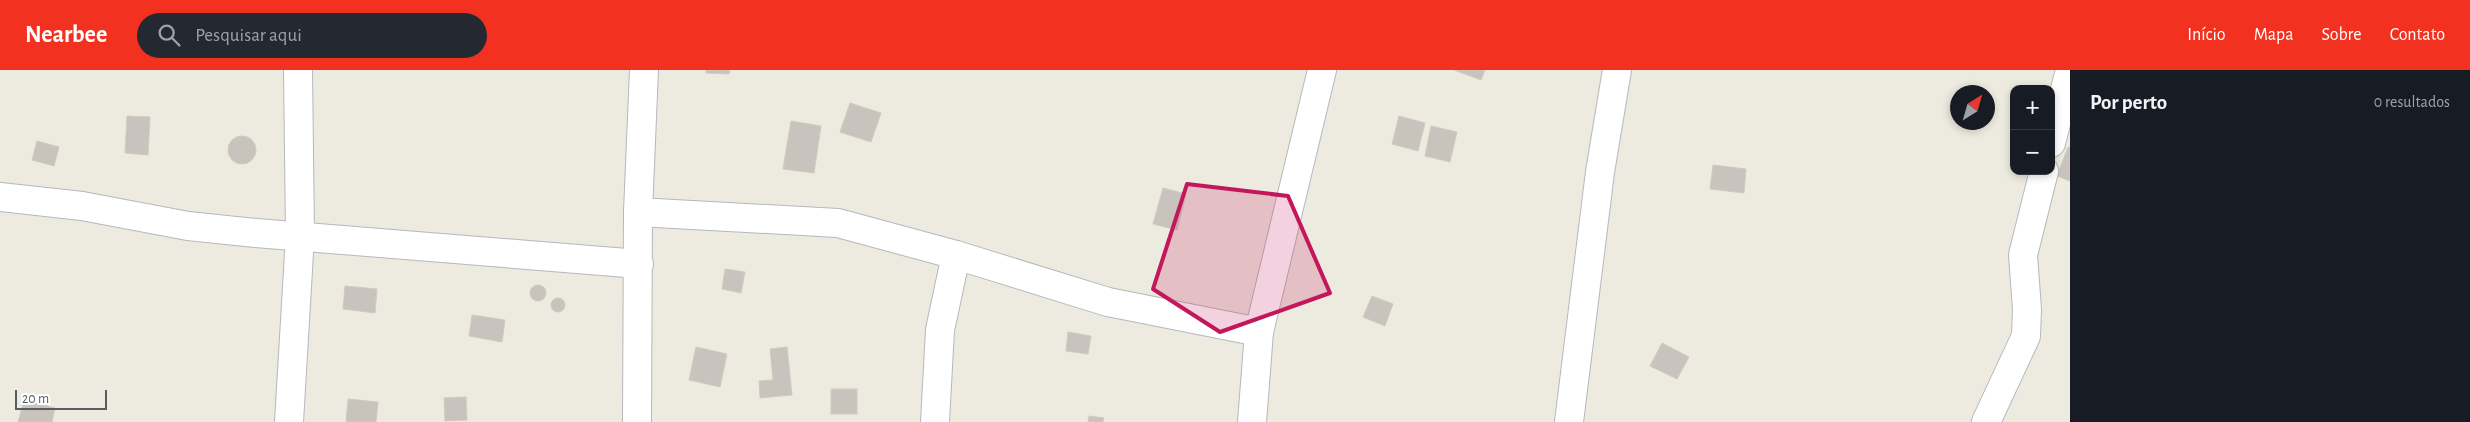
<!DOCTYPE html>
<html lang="pt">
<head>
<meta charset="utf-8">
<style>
	:root { --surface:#171b24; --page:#242831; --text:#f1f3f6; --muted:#9ea1a6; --line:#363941; --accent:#f23120 }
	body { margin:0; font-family:"Alegreya Sans",sans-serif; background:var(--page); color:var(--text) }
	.controls { position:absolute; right:15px; top:15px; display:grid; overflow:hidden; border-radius:10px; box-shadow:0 2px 8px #0003 }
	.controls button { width:45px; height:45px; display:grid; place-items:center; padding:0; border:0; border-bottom:1px solid var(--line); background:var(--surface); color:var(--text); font:25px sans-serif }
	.compass { position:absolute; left:1950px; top:15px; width:45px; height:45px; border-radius:50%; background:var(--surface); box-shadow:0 2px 8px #0003; rotate:37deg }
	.scale { position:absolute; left:15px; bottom:12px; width:92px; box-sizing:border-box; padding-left:5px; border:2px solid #585d62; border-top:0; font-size:14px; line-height:18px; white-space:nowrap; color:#585d62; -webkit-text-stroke:4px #fff; paint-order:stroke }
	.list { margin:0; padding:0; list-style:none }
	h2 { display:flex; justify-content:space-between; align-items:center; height:65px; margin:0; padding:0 20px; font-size:21px }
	h2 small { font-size:16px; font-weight:400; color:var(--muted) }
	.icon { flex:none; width:28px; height:28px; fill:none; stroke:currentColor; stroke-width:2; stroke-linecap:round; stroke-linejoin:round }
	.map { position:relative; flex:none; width:2070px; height:352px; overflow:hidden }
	header { display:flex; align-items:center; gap:30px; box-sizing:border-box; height:70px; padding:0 25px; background:var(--accent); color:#fff }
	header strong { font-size:24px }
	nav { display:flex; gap:28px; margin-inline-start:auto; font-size:18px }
	.search { width:350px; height:45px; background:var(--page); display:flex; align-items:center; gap:12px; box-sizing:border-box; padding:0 18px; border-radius:28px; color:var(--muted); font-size:19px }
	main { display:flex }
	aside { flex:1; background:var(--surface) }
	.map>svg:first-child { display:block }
</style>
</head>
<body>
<header>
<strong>Nearbee</strong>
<div class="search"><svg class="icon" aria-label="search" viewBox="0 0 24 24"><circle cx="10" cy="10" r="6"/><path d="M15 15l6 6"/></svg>Pesquisar aqui</div>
<nav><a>Início</a><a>Mapa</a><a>Sobre</a><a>Contato</a></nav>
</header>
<main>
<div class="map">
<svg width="2070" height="352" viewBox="0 0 2070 352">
	<rect width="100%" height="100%" fill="#edeadf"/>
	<g fill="#c8c4bd" stroke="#d1cbbe">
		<path d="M706,0H730L729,4L706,3Z"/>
		<path d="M1454,0H1485L1481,10Z"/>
		<path d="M850,33L881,43L871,72L840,62Z"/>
		<path d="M127,46L150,47L148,85L125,83Z"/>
		<path d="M1399,46L1425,53L1418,81L1392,74Z"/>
		<path d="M791,51L821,56L814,103L783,99Z"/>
		<path d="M1431,56L1457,62L1450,92L1425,86Z"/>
		<circle cx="242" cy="80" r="14"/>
		<path d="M37,71L59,77L54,96L32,90Z"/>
		<path d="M2068,77L2070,78V111L2057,106Z"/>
		<path d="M1713,95L1746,99L1744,123L1710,119Z"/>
		<path d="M1163,118L1186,124L1177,160L1153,154Z"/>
		<path d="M725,199L745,202L741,223L722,219Z"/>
		<circle cx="538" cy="223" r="8"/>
		<path d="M345,216L377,219L375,243L343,239Z"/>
		<path d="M1372,226L1393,234L1385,256L1363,247Z"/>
		<circle cx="558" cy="235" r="7"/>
		<path d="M472,245L505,250L502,272L469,266Z"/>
		<path d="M1068,262L1091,266L1088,284L1066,281Z"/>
		<path d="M1662,273L1689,287L1677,309L1650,296Z"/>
		<path d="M696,277L727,284L720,317L689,310Z"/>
		<path d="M787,277L792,325L760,328L759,311L773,310L770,279Z"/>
		<rect x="831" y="319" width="26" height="25"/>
		<path d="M466,327L467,350L445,351L444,328Z"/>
		<path d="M348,329L378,332L376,352H346Z"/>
		<path d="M24,330L55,338L52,352H18Z"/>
		<path d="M1089,346L1104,348L1103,352H1088Z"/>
	</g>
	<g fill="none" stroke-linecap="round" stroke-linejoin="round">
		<g stroke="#b5b8bd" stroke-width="30">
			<g id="minor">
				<path d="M2051,73L2070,0"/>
				<path d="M0,127L82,136L188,156L256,163L639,194"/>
				<path d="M638,142L838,153L956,185L1108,232L1259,262"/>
				<path d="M289,352L300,166L298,0"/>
				<path d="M637,352L638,142L644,0"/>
				<path d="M935,352L940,260L956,185"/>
				<path d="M1252,352L1259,262L1322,0"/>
				<path d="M1569,352L1600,102L1617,0"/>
				<path d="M1986,352L2026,266L2027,239L2023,185L2044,101"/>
			</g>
		</g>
		<use href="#minor" stroke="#fff" stroke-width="28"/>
	</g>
	<path fill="#c2185b" fill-opacity="0.2" stroke="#c2185b" stroke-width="4" stroke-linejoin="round" d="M1187,114L1288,126L1330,223L1220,262L1153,219Z"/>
</svg>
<div class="controls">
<button>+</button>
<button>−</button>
</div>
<svg class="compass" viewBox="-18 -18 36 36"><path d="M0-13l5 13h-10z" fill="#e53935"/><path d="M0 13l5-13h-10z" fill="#9ea1a6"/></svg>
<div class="scale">20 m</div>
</div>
<aside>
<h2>Por perto<small>0 resultados</small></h2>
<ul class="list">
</ul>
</aside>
</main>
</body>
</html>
